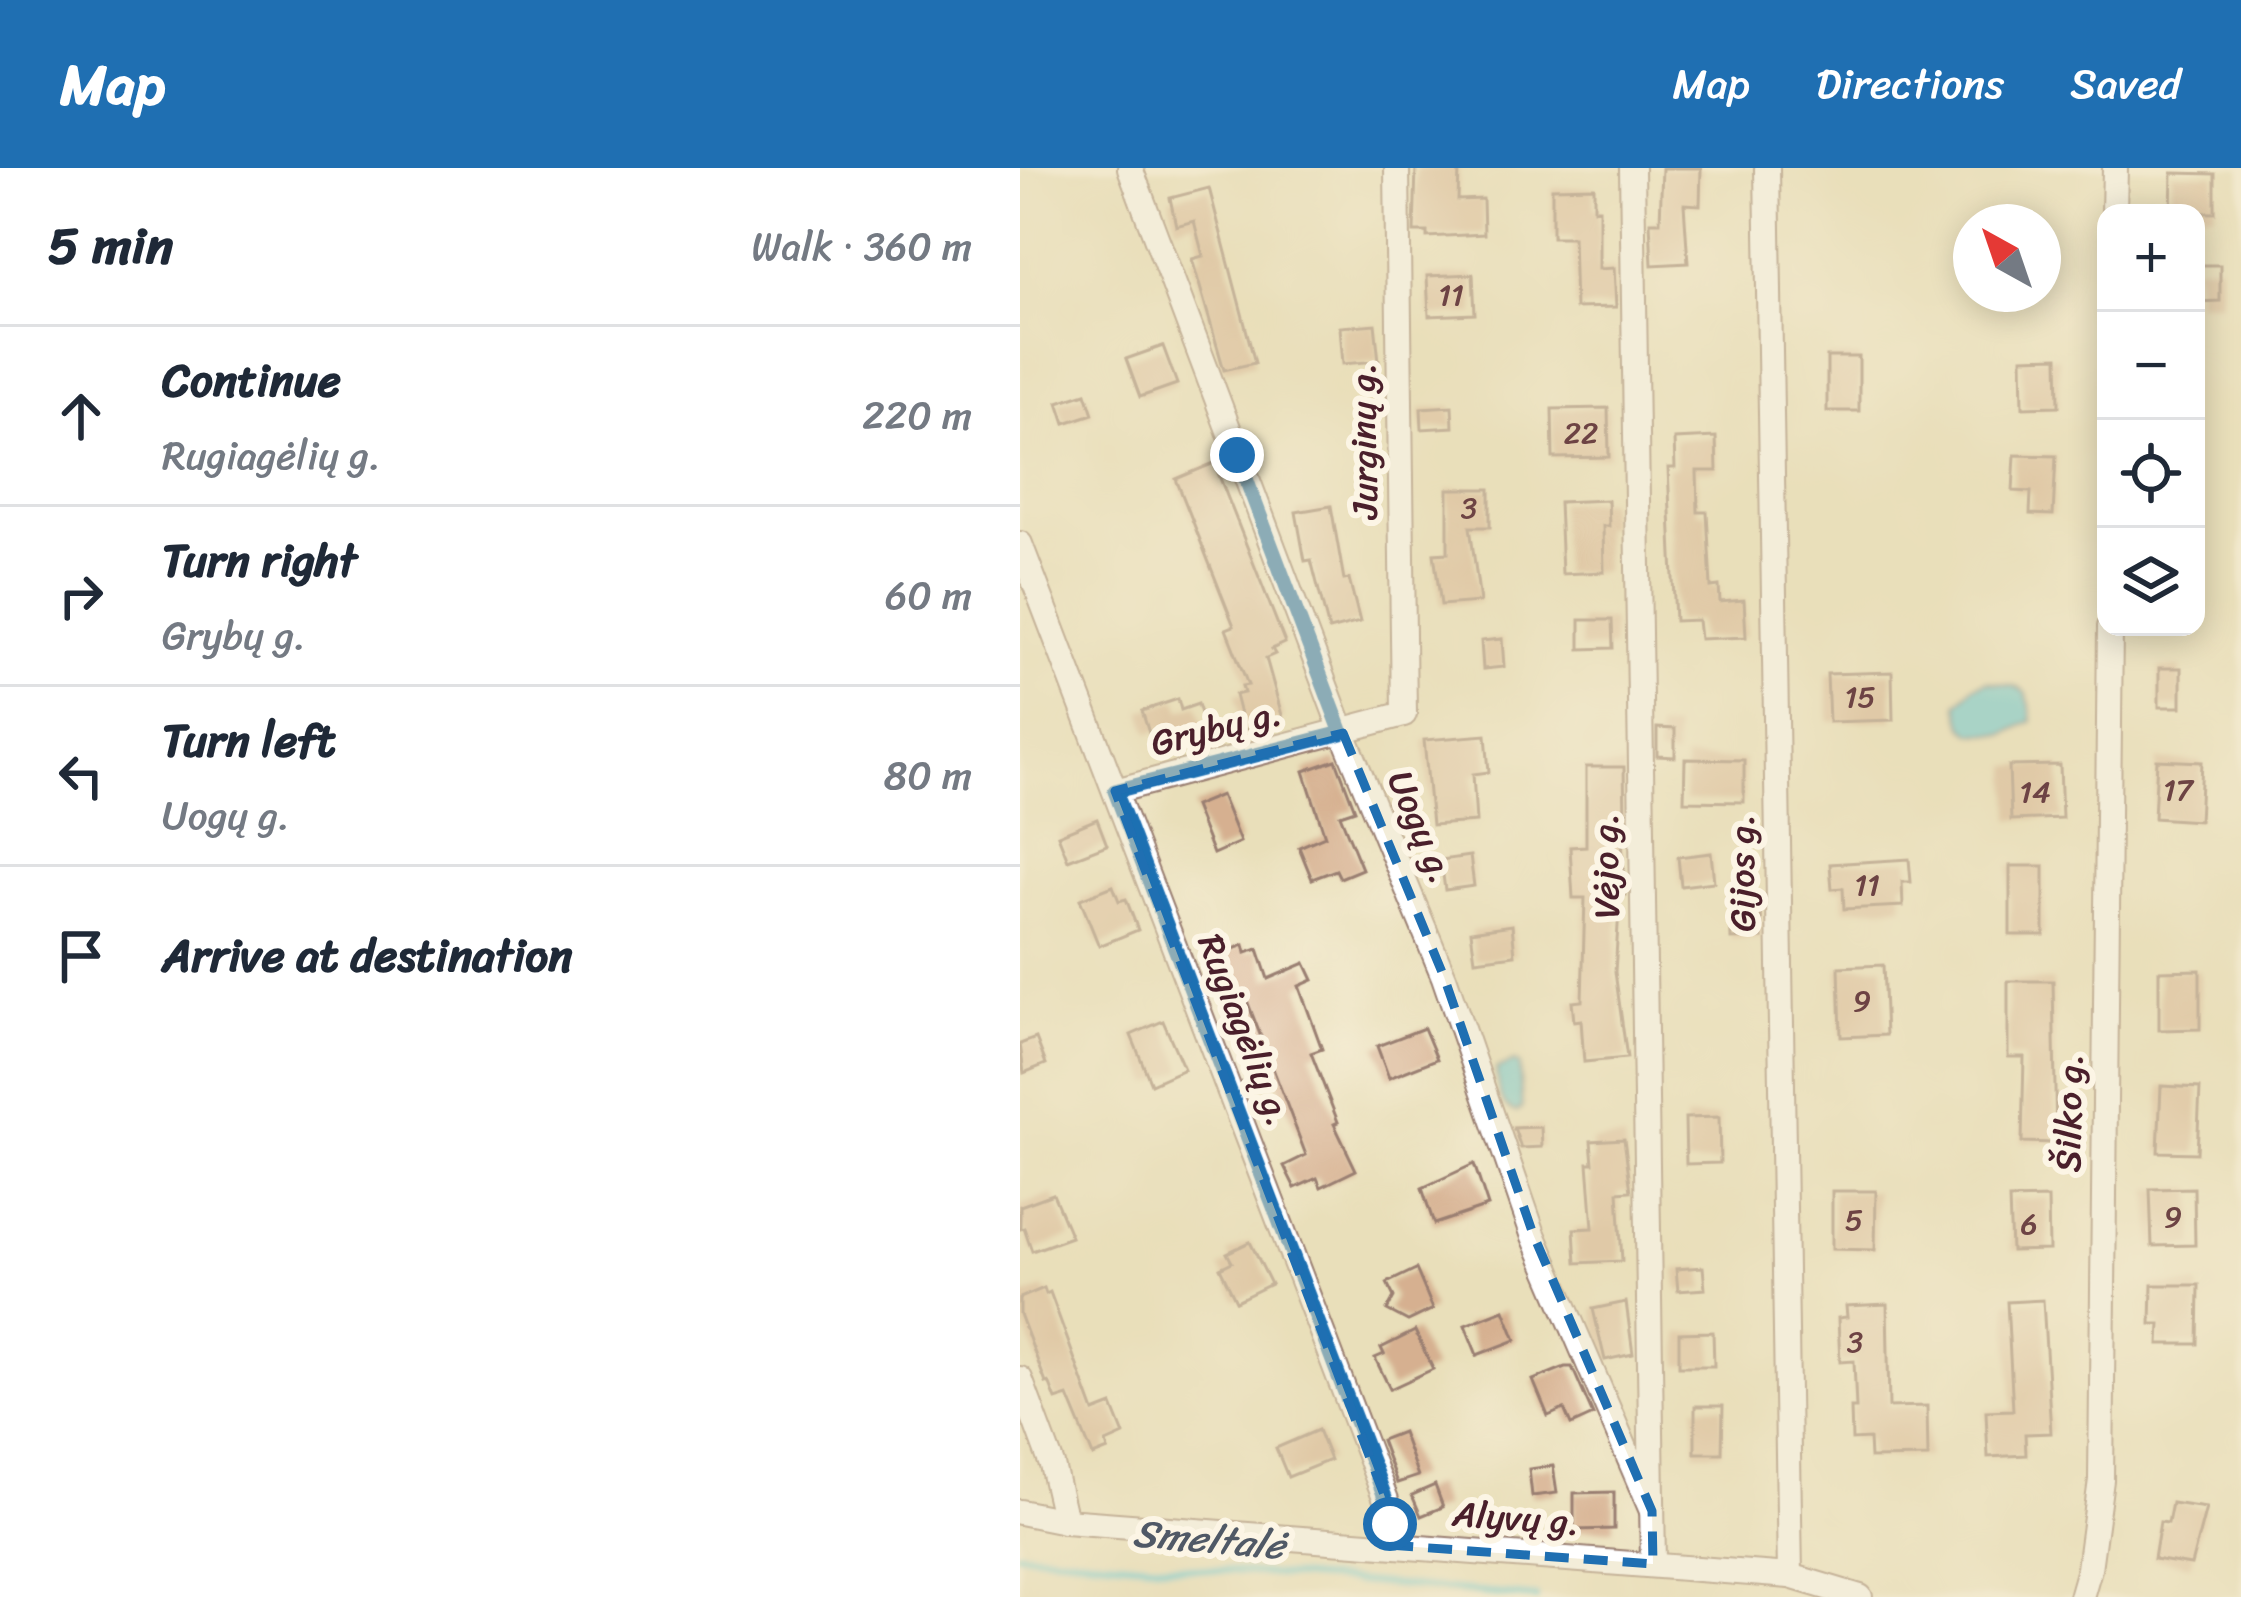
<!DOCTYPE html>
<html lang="en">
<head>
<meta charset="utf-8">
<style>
	:root { --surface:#fff; --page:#f6f6f7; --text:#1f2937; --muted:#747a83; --line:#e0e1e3; --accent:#1f6fb2 }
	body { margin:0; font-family:Sriracha,sans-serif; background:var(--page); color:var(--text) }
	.controls { position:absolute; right:36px; top:36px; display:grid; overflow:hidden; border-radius:24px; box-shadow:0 6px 30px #0003 }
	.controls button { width:108px; height:108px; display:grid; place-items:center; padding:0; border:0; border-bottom:3px solid var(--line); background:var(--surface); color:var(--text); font:60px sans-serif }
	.compass { position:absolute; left:933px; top:36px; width:108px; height:108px; border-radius:50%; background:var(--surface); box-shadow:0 6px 30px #0003; rotate:320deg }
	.stop { position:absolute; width:36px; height:36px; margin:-27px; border:9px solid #1f6fb2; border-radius:50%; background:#fff }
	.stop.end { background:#1f6fb2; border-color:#fff; box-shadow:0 3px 12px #0008 }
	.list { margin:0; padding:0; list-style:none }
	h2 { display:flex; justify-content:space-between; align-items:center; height:156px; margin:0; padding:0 48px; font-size:51px }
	h2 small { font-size:39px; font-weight:400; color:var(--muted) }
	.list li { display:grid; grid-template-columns:78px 1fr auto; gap:36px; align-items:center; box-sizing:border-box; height:180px; padding:0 48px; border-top:3px solid var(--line) }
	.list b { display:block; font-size:45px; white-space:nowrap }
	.list p { margin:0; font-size:39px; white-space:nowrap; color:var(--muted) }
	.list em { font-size:39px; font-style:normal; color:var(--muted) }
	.icon { flex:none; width:66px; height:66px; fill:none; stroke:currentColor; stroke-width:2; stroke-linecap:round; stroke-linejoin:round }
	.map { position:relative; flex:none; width:1221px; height:1429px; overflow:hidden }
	header { display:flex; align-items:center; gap:72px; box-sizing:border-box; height:168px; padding:0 60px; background:var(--accent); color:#fff }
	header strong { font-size:57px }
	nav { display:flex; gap:66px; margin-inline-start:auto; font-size:42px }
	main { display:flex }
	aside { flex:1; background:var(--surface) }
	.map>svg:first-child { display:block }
</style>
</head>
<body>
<header>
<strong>Map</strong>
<nav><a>Map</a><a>Directions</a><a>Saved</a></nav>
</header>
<main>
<aside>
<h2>5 min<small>Walk · 360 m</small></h2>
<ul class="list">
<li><svg class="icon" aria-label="ahead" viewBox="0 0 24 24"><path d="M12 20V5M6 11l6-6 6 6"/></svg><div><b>Continue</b><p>Rugiagėlių g.</p></div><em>220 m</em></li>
<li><svg class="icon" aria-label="right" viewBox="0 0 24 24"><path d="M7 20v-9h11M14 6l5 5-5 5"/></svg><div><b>Turn right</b><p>Grybų g.</p></div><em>60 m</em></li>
<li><svg class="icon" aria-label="left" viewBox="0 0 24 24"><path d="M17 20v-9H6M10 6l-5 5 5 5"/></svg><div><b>Turn left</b><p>Uogų g.</p></div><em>80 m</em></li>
<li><svg class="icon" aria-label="arrive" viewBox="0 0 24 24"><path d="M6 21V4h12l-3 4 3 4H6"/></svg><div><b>Arrive at destination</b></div></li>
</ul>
</aside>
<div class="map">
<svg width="1221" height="1429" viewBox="0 0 1221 1429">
	<rect width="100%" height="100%" fill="#fcf5e5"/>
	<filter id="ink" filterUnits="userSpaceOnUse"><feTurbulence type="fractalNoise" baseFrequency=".00833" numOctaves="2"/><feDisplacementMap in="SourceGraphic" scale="24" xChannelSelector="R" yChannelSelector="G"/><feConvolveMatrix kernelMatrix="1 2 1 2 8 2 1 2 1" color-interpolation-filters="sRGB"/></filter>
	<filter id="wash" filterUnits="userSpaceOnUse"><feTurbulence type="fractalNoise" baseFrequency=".004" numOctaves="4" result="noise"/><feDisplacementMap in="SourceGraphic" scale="48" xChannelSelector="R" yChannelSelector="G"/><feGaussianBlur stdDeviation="2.7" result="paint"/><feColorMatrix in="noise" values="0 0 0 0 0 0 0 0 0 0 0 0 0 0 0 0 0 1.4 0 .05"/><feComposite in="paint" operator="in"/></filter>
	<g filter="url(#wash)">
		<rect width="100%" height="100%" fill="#e9dfba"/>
		<g fill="#5bc6d5" stroke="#527280" stroke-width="3">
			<path d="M967,513C1001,520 1009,515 1012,553L985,566L952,565L944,558L938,536L954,518Z"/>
			<path d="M494,894L499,896L502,940L496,944C477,938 478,918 476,901Z"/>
		</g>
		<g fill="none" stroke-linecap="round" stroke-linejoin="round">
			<path stroke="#5bc6d5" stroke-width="8" d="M0,1385L516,1429"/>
		</g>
		<g id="blocks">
			<g fill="#d6b090">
				<path d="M396,0H439L438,32L463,31L464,66L407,69V64H394Z"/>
				<path d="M642,0H681L680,37L664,36L668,95L632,97L630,54H640Z"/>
				<path d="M1152,5L1195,6V45L1151,44Z"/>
				<path d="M574,19V41H579V101L594,100L596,139L555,140L553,69H532V20Z"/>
				<path d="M189,20L235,195L204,202L172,91L183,88L174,53L156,58L150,30Z"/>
				<path d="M1176,97H1200V133L1176,134Z"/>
				<path d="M453,106L455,146L409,148L407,108Z"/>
				<path d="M355,156L359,193L323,196L320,159Z"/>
				<path d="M143,178L157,216L120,229L106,191Z"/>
				<rect x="807" y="189" width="32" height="54"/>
				<path d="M1038,189L1039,238L1003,239L1002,190Z"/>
				<path d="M66,225L73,246L45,255L38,234Z"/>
				<path d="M432,238L433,259L402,261L401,240Z"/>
				<path d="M588,240L589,289L533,290L532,241Z"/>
				<path d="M696,269L697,303H677L678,344H687L691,419L699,418L700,434L724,432L726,469L680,471L678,452L655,453L648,300H655L654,271Z"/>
				<path d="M995,287L1036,288L1033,347L1010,346L1011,324L993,323Z"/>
				<path d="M194,295L265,475L252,481L255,486L246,490L263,551L224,562L215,527L224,525L222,518L228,517L206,461L214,458L156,311Z"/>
				<path d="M428,321H470V359H450L460,434L421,437L414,386L428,385Z"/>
				<path d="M588,332L589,358H583L584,404L542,406L539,334Z"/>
				<path d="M311,338L324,412L329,411L340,454L309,462L291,392L285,393L276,344Z"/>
				<path d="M560,452H592L593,480L560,481Z"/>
				<path d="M482,471L484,499L463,501L461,473Z"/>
				<rect x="1139" y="500" width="22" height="39"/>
				<path d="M872,504L873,552L809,554L807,506Z"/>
				<path d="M158,531L161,542L178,536L189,571L154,582L146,559L129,565L122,543Z"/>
				<path d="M637,560L655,561V589L637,588Z"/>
				<path d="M466,567L469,604L453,606L456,654L412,657L404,572Z"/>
				<path d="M665,591L724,592V634L664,633Z"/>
				<path d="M316,592L335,642L320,647L342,701L320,710L316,702L292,711L279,679L305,668L284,603Z"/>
				<path d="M1137,592L1182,594L1179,653L1134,650Z"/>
				<path d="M1040,597L1042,650L991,652L989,598Z"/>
				<path d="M566,599H604L605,652H601L605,727H600L595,804L607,890L564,894L561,852L554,853L552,834L562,833L565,730H553L550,679L566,678Z"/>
				<path d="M201,627L220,674L193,686L174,638Z"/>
				<path d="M77,651L87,677L48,692L38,667Z"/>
				<path d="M691,685L694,714L661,718L658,689Z"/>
				<path d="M450,688L454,718L425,722L421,692Z"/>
				<path d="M889,691L891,714H882L883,738L824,741L823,720L812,721L810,696Z"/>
				<rect x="990" y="698" width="34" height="69"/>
				<path d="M93,718L99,733L106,731L118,762L79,778L60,731Z"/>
				<path d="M741,739L742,770L711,771L710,740Z"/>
				<path d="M492,757L495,787L455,792L451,763Z"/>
				<path d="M224,777L226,785L238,781L248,811L285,795L293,812L279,818L302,881L291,885L318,954L314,956L336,1002L301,1019L297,1010L275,1020L264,998L286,987L223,822L210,826L199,794L207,791L205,784Z"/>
				<path d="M863,797L866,867L821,869L819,799Z"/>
				<path d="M1180,802V861L1139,862V803Z"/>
				<path d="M988,813H1033L1036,975L1002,974L1004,889H988Z"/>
				<path d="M143,853L164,901L131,916L111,867Z"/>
				<path d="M404,860L417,891L369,910L357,878Z"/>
				<path d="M16,870L26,896L4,905L0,876Z"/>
				<path d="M1141,918L1180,920L1177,985L1138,984Z"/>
				<path d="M699,949L700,995L666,996L665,950Z"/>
				<path d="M521,959L522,979L501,980L494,960Z"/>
				<path d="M604,971L611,1023L598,1024L602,1093L556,1095L554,1061L573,1060L568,995H573L571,973Z"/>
				<path d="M454,996L468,1038L414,1056L402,1020Z"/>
				<path d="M1174,1020L1175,1077L1132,1078L1130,1021Z"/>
				<path d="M812,1023H856L855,1082L812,1081Z"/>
				<path d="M33,1026L51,1069L12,1083L4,1060L0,1061V1038Z"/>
				<path d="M1028,1030L1029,1082L991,1083L989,1031Z"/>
				<path d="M230,1074L251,1116L216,1133L200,1100L212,1094L207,1085Z"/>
				<path d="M683,1099L685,1121L658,1123L656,1101Z"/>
				<path d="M396,1101L413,1141L388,1153L367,1142L374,1129L367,1115Z"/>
				<path d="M1132,1117H1179L1178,1176H1139L1140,1156H1131Z"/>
				<path d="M24,1120L26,1126L30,1124L74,1244L92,1237L104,1267L86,1275L88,1282L73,1288L48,1228L36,1232L29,1214L26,1215L0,1146V1130Z"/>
				<path d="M1023,1132L1031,1265L1005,1266L1006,1287L968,1289L966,1243L993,1242L987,1134Z"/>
				<path d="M606,1134L613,1186L585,1192L573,1141Z"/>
				<path d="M867,1136L869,1239L907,1238L908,1289L850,1290L849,1271L832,1272L831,1240H836L834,1193L820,1194L818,1150L827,1149L826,1138Z"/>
				<path d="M484,1142L496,1172L457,1187L445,1157Z"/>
				<path d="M395,1163L413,1201L370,1221L355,1190L364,1186L361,1180Z"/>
				<path d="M693,1164L694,1198H659V1165Z"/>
				<path d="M545,1199H552L573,1247L551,1257L544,1241L528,1248L513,1212Z"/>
				<path d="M675,1238H703L702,1285H675Z"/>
				<path d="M298,1262L310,1292L268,1309L256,1280Z"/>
				<path d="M382,1264L398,1308L377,1315L361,1272Z"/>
				<path d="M533,1298L537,1325L512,1328L509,1301Z"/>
				<path d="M415,1317L423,1339L401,1348L392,1327Z"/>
				<path d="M594,1324V1361L554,1362V1325Z"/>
				<path d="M1152,1335L1186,1340L1171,1397L1134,1391L1140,1354L1148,1355Z"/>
			</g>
		</g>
	</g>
	<g filter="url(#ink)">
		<use href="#blocks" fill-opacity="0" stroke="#9a7f72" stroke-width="3"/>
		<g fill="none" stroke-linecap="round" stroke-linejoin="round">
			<g stroke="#9a7f72" stroke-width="28">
				<g id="minor">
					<path d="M110,0L323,565L424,809L513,1066L632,1343"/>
					<path d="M612,0L633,1396"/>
					<path d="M747,0L770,1408"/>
					<path d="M1094,45L1095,0"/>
					<path d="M0,376L368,1337V1377"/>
					<path d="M95,623L384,546L377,0"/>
					<path d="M0,1211L32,1297L45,1353"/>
					<path d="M0,1344L45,1353L770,1408L840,1429"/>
					<path d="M1061,1429L1069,1401L1081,1312L1090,459"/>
				</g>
			</g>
			<use href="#minor" stroke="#fff" stroke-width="24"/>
		</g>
	</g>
	<g fill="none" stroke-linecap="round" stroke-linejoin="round" filter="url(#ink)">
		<path stroke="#1f6fb2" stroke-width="15" d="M217,287L322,565L95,623L368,1337L370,1356"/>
	</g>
	<path d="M0 0H1221V1429H0ZM323,565L424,809L513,1066L632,1343L633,1396L368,1377V1337L95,623Z" fill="#e9dfba" fill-opacity=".55" fill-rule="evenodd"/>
	<path fill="none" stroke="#1f6fb2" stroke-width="9" stroke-dasharray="24 15" stroke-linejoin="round" d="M323,565L424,809L513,1066L632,1343L633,1396L368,1377V1337L95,623Z"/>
	<g text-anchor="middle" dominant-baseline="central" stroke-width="12" stroke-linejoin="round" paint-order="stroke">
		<g font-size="30" fill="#6d4344">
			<text x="431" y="127">11</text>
			<text x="561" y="265">22</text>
			<text x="449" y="340">3</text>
			<text x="840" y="529">15</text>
			<text x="1158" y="622">17</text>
			<text x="1015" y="624">14</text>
			<text x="847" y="717">11</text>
			<text x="842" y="833">9</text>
			<text x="1153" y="1049">9</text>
			<text x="834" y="1052">5</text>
			<text x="1009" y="1056">6</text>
			<text x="835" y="1174">3</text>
		</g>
		<g font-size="36" fill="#4a1f2b" stroke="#fcf5e5">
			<text transform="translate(344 273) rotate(-91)">Jurginų g.</text>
			<text transform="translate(196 560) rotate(-14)">Grybų g.</text>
			<text transform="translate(401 659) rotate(67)">Uogų g.</text>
			<text transform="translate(586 698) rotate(-91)">Vėjo g.</text>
			<text transform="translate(722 705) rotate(-91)">Gijos g.</text>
			<text transform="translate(225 862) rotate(69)">Rugiagėlių g.</text>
			<text transform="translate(1049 945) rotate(-89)">Šilko g.</text>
			<text transform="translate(496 1350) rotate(4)">Alyvų g.</text>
		</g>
		<g font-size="39" font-style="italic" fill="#505966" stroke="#fcf5e5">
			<text transform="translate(189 1371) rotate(5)">Smeltalė</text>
		</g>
	</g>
</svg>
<div class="controls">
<button>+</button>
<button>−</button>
<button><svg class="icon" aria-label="locate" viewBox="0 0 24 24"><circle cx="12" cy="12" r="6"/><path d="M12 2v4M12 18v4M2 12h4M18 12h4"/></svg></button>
<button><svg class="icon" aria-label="layers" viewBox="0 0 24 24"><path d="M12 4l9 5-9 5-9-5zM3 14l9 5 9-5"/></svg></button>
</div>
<svg class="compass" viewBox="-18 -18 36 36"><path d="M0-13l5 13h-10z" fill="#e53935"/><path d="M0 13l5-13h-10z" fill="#747a83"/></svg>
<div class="stop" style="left:370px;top:1356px"></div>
<div class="stop end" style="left:217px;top:287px"></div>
</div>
</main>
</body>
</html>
